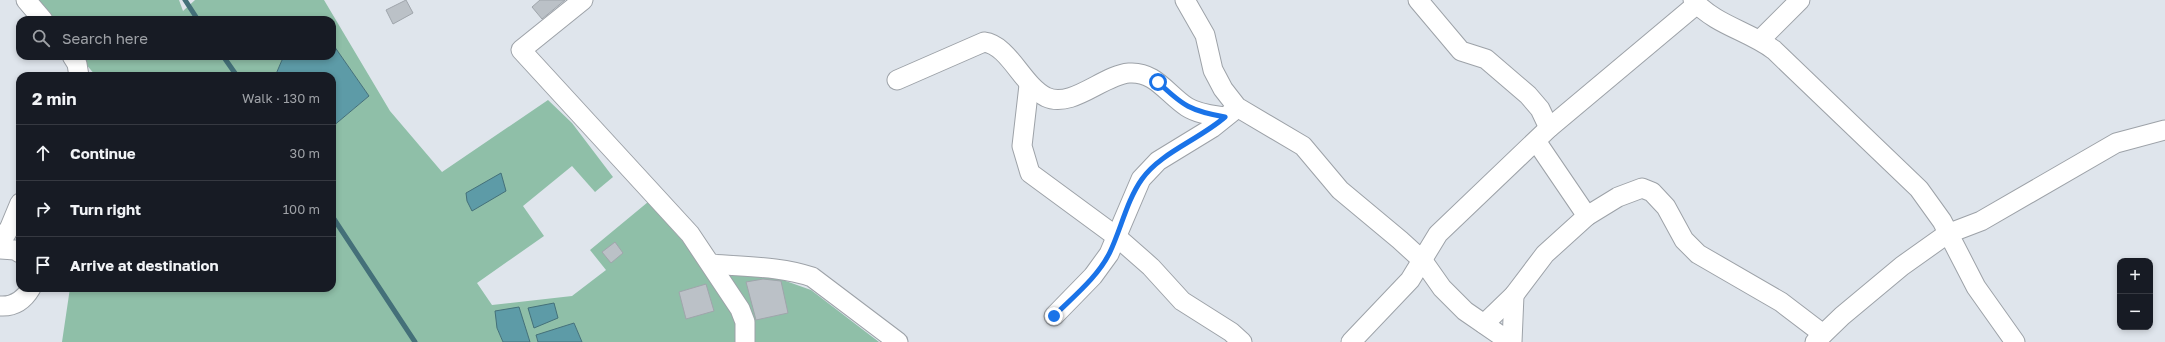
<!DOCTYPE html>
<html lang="en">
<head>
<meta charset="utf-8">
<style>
	:root { --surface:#171b24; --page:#20242c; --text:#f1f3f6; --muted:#9ea1a6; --line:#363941 }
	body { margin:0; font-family:"Golos Text",sans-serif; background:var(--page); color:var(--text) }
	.controls { position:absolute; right:12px; bottom:12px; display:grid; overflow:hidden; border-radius:8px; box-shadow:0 2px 6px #0003 }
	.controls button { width:36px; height:36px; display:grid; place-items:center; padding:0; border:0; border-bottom:1px solid var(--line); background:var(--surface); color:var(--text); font:20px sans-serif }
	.stop { position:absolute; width:12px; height:12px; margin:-9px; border:3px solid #1a73e8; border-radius:50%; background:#fff }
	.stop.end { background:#1a73e8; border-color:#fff; box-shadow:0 1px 4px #0008 }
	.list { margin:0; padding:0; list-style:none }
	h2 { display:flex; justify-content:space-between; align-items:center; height:52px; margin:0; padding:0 16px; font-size:17px }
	h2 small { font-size:13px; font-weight:400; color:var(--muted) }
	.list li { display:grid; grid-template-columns:26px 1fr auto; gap:12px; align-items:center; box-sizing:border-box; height:56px; padding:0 16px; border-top:1px solid var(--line) }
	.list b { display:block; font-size:15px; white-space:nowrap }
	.list em { font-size:13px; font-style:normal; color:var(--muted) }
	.icon { flex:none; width:22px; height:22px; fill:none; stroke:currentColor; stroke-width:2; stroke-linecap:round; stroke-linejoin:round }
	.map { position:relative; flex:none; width:2165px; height:342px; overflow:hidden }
	.search { position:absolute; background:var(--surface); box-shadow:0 2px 6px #0003; left:16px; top:16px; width:320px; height:44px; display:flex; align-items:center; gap:10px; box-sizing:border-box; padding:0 14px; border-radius:12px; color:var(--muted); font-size:15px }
	.panel { position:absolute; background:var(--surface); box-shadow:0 2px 6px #0003; left:16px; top:72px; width:320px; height:220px; border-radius:12px }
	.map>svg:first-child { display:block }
</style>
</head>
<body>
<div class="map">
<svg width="2165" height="342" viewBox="0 0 2165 342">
	<rect width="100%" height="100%" fill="#dfe5ec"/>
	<g fill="#8fbfa8">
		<path d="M33,0H179L183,11L195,0H324L390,111L442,172L548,100L572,123L613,177L595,192L572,166L523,206L544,236L477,283L492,305L572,296L606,270L590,250L648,202L687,246L811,290L879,342H582L574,323L536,336L538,342H530L518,307L497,328L503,342H62L70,288H332V127L369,96L332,43V20H49Z"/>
		<path d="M79,56H287L282,60L276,74L278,76H96Z"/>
	</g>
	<g fill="#5d9ba7" stroke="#447079">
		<path d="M332,43L369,96L332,127V76H278L276,74L282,60L287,56H332Z"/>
		<path d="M501,173L506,191L472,211L467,201L466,193Z"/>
		<path d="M554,303L558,318L534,328L528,308Z"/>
		<path d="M519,307L530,342H503L497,328L495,311Z"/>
		<path d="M574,323L582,342H538L536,335Z"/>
	</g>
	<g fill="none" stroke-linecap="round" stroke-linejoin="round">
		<g stroke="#447079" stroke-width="5">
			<path d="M185,0L198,20"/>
			<path d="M223,56L237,76"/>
			<path d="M332,216L415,342"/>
		</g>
	</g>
	<g fill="#bbc1c7" stroke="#9fa5ab">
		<path d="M406,0L413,13L393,24L386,10Z"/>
		<path d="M540,0H565L542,19L532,7Z"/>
		<path d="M615,242L623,253L611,263L602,252Z"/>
		<path d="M763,279L781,281L788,313L756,320L746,282Z"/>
		<path d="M706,284L714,311L686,319L679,292Z"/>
	</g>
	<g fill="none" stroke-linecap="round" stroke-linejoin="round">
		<g stroke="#9da2a8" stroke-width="21">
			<g id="minor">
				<path d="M26,0L43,20"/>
				<path d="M583,0L521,50L690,234L740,309L745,322V342"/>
				<path d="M1185,0L1205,35L1213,70L1223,89L1237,107L1303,146L1340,190L1400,240L1423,261L1442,288L1465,311L1510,342"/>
				<path d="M1418,0L1461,51L1486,59L1528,95L1540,109L1549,128"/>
				<path d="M1693,0C1717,26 1747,30 1774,50L1919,189L1942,221L1976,287L2015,342"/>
				<path d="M1760,40L1800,0"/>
				<path d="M72,56L77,64L79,76"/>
				<path d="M897,80L984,42C1009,45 1022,85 1046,97C1072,109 1103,75 1129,73C1155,71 1167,94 1187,107C1198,114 1212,115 1225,117"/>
				<path d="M1029,85L1022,146L1030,173L1117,237L1151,267L1182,301L1231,332L1242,342"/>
				<path d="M1536,141L1587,216"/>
				<path d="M0,244L10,227L20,203"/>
				<path d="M0,249L15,250L20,253"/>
				<path d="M711,264C745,267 780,266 812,277L898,342"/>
				<path d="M0,306C14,307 24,300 31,288"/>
				<path d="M1054,316L1093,276L1109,254L1141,179L1158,161L1212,128L1232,112"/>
				<path d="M1484,324L1514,295L1545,254L1587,216L1618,197L1642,188L1652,192L1666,207L1684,240L1698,254L1781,302L1823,334"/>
				<path d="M1351,342L1410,280L1438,234L1549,128L1697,4"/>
				<path d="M1512,342L1514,295"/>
				<path d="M1815,342L1842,316L1902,266L1947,234L1981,221L2116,143L2165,130"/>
			</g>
		</g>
		<use href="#minor" stroke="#fff" stroke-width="19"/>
	</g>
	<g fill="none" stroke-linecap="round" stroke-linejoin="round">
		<path stroke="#1a73e8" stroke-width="5" d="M1054,316C1073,297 1098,277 1110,252C1121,229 1127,200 1142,179C1160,153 1200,139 1225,117C1191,111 1183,106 1158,82"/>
	</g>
</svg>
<div class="controls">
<button>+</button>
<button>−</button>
</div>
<div class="stop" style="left:1158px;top:82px"></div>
<div class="stop end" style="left:1054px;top:316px"></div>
<div class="search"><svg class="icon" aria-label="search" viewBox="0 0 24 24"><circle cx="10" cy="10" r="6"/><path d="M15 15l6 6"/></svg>Search here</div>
<section class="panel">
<h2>2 min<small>Walk · 130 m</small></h2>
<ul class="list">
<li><svg class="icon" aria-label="ahead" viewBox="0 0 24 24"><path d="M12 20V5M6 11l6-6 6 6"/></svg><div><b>Continue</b></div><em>30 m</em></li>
<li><svg class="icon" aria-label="right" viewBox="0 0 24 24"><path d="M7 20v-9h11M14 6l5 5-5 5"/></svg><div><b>Turn right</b></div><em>100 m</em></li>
<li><svg class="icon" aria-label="arrive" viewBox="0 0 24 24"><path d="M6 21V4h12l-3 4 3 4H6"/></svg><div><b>Arrive at destination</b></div></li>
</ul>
</section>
</div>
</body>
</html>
